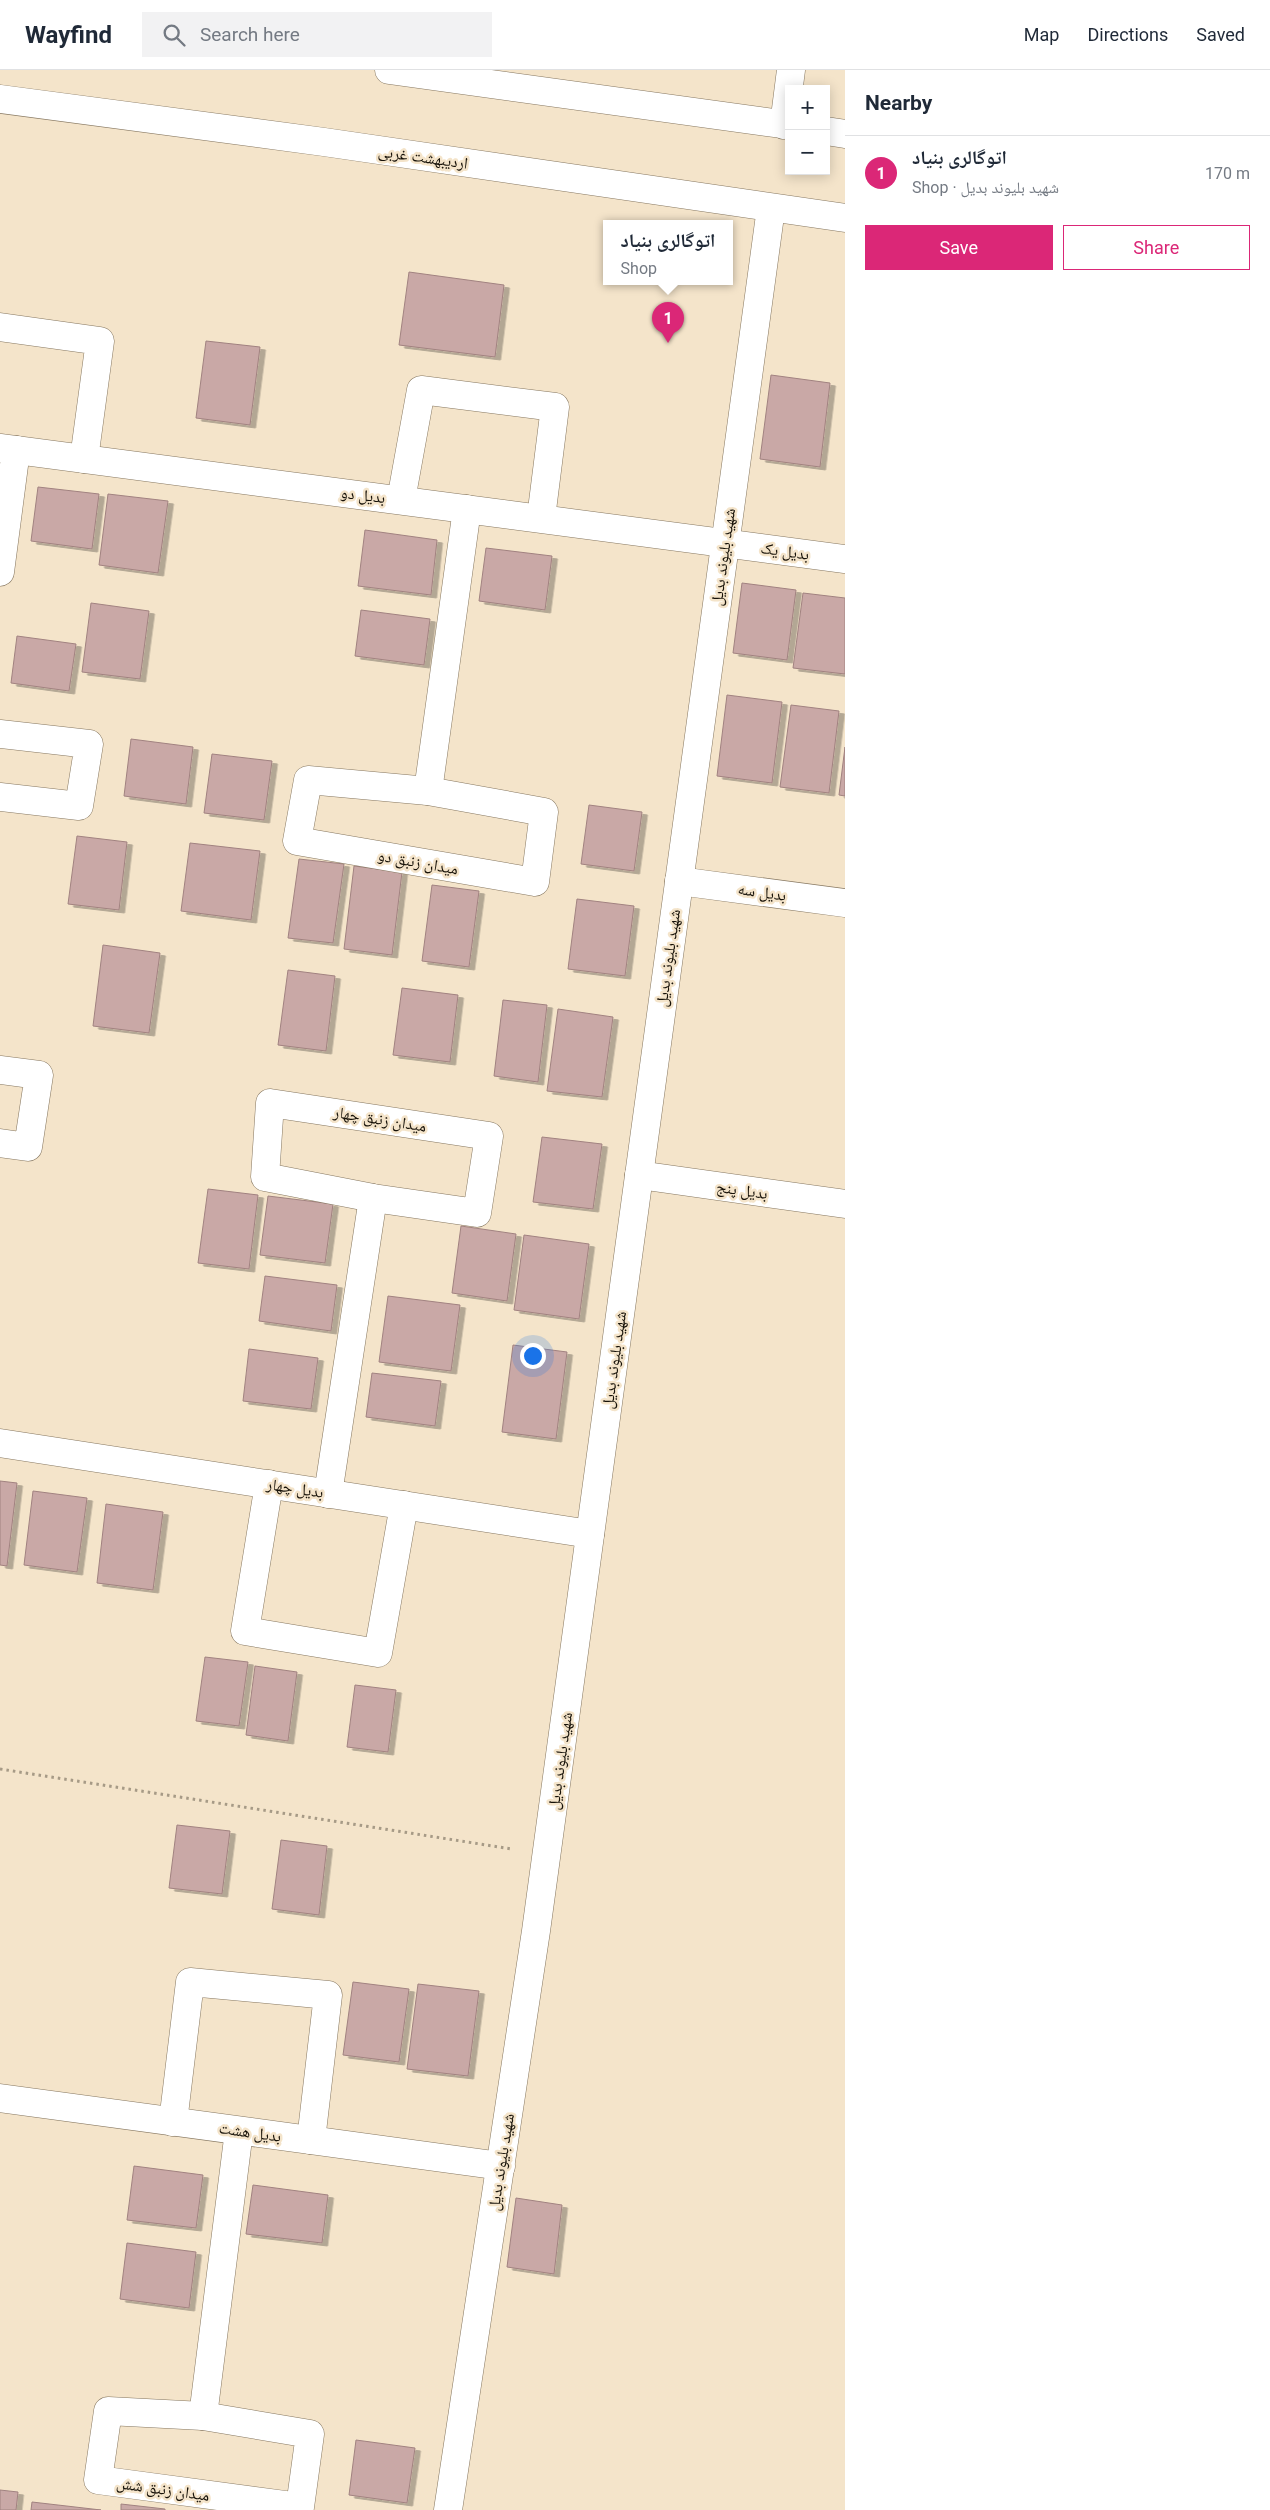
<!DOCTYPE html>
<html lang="en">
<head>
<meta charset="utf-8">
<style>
	:root { --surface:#fff; --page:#f2f2f3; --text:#1f2937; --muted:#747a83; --line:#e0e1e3; --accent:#db2777 }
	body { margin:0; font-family:Roboto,"Noto Naskh Arabic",sans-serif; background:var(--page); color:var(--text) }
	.controls { position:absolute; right:15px; top:15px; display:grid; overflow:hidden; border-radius:0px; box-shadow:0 2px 12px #0003 }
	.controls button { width:45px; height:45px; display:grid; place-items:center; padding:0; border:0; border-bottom:1px solid var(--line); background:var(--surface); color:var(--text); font:25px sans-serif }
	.you { position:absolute; left:532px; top:1285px; width:18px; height:18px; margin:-12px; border:4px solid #fff; border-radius:50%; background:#1a73e8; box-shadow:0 0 0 8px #1a73e833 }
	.badge { display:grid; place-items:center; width:32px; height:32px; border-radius:50%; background:var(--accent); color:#fff; font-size:16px; font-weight:700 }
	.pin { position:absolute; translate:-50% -41px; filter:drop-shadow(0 1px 2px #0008) }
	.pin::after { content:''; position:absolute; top:26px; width:18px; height:15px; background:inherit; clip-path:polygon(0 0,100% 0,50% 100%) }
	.popup { position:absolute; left:603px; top:150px; width:130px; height:65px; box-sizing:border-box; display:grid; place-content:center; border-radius:0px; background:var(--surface); filter:drop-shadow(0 1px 4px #0005); font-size:16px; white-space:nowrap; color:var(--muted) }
	.popup b { font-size:19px; color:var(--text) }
	.popup::after { content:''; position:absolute; left:50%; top:100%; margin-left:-10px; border:10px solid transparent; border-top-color:var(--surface) }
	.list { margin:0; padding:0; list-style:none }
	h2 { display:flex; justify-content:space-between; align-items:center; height:65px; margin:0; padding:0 20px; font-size:21px }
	h2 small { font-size:16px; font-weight:400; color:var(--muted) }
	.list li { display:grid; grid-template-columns:32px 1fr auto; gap:15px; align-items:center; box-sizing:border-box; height:75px; padding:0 20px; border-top:1px solid var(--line) }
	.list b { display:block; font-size:19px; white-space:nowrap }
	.list p { margin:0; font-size:16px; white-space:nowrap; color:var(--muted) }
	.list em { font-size:16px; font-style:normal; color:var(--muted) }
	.actions { display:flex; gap:10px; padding:15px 20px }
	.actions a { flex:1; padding:11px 0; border:1px solid var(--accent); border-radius:0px; text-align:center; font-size:18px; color:var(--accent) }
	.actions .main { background:var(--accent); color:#fff }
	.icon { flex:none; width:28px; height:28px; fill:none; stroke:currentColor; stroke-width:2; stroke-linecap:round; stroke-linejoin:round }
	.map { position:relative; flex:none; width:845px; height:2440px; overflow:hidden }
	header { display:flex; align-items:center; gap:30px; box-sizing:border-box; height:70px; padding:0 25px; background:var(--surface); border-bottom:1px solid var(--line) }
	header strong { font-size:24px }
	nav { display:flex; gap:28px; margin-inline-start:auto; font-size:18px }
	.search { width:350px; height:45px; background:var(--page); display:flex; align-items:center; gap:12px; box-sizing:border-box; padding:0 18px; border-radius:0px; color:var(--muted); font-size:19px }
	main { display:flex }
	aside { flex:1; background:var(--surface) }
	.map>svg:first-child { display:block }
</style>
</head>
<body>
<header>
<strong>Wayfind</strong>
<div class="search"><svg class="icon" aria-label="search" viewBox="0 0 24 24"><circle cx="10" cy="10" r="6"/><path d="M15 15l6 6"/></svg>Search here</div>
<nav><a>Map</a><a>Directions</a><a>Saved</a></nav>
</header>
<main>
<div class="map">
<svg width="845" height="2440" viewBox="0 0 845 2440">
	<defs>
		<filter id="shadow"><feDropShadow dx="5.5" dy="3" stdDeviation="0" flood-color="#0004"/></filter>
	</defs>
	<rect width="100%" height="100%" fill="#f4e4ca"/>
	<g fill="#c9a8a6" stroke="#a18280" filter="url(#shadow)">
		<path d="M409,202L504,215L495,287L399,275Z"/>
		<path d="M206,271L260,277L250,355L196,348Z"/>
		<path d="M771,305L830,313L820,397L760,389Z"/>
		<path d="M38,417L99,424L92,479L31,471Z"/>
		<path d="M108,424L168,431L158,503L99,495Z"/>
		<path d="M365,460L437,470L431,525L358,516Z"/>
		<path d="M486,478L552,486L545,540L479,531Z"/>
		<path d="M742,513L796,520L787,590L733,583Z"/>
		<path d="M803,523L845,528V604L793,598Z"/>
		<path d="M91,533L149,541L140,609L82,602Z"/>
		<path d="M361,540L430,549L424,595L355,586Z"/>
		<path d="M17,566L76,574L69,621L11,613Z"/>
		<path d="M727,625L782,632L772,713L717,706Z"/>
		<path d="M791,635L839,641L829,723L780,717Z"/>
		<path d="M131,669L193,677L186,734L124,726Z"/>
		<path d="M845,677V726L839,725Z"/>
		<path d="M212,684L272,691L264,750L204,743Z"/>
		<path d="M589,735L642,742L634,801L581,794Z"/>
		<path d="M77,766L127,772L119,840L68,834Z"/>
		<path d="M190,773L260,781L251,850L181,841Z"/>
		<path d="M299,789L344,794L333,873L288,868Z"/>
		<path d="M354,796L402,802L392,885L344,879Z"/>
		<path d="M432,815L479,821L469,897L422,891Z"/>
		<path d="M577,829L634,836L625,906L568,899Z"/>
		<path d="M103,875L160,883L149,963L93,956Z"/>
		<path d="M288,900L335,906L326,981L278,975Z"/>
		<path d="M402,918L458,925L450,992L393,985Z"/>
		<path d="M503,930L547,935L538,1012L494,1006Z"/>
		<path d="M558,939L613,947L602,1027L547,1021Z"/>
		<path d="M542,1067L602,1074L593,1139L533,1132Z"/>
		<path d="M208,1119L258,1125L249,1199L198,1193Z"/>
		<path d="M268,1126L333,1134L325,1193L260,1185Z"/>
		<path d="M461,1156L516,1164L507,1231L452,1223Z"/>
		<path d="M524,1165L589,1174L579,1249L514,1240Z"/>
		<path d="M265,1206L337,1215L331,1261L259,1251Z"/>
		<path d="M388,1226L460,1235L451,1301L379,1292Z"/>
		<path d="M513,1275L567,1282L556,1369L502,1362Z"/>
		<path d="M249,1279L318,1288L311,1339L243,1331Z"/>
		<path d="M372,1303L441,1311L435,1356L366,1347Z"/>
		<path d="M0,1411L17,1413L7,1496L0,1495Z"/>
		<path d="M33,1421L87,1428L77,1502L24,1495Z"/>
		<path d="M106,1434L163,1442L153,1520L97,1513Z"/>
		<path d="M205,1587L248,1592L239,1656L196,1651Z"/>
		<path d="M255,1596L297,1602L288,1671L246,1665Z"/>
		<path d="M355,1615L396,1620L388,1682L347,1677Z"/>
		<path d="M177,1755L230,1761L222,1824L169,1818Z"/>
		<path d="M281,1770L327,1776L319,1845L272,1839Z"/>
		<path d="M353,1912L409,1919L399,1992L343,1985Z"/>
		<path d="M418,1914L479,1921L468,2006L407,1999Z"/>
		<path d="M134,2096L203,2105L196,2158L127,2150Z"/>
		<path d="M253,2115L328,2125L322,2173L246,2164Z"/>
		<path d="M516,2128L562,2135L554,2204L507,2197Z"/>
		<path d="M127,2173L196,2182L189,2238L120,2229Z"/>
		<path d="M356,2370L415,2378L407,2433L349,2425Z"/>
		<path d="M0,2420L18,2422L16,2440H0Z"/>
		<path d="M32,2432L101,2440H31Z"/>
		<path d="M121,2434L165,2439V2440H121Z"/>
	</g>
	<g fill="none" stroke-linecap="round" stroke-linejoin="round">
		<g stroke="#867760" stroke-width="29">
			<g id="minor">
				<path d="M0,257L100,271L84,389"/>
				<path d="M0,378L845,489"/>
				<path d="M401,430L421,320L555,337L541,448"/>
				<path d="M0,502L16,380"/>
				<path d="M0,664L89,674L79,736L0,727"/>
				<path d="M308,710L428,721L544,742L535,812L297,771Z"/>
				<path d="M428,721L467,439"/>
				<path d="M679,811L845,833"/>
				<path d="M0,1000L39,1005L28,1077L0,1073"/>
				<path d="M270,1033L489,1066L477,1143L373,1128L265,1107Z"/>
				<path d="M639,1105L845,1134"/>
				<path d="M0,1373L590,1464"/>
				<path d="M269,1414L245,1561L378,1583L404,1435"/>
				<path d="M328,1424L373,1128"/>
				<path d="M0,2028L501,2096"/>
				<path d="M173,2052L190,1912L328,1925L311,2070"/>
				<path d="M108,2341L203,2346L310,2364L300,2437L98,2410Z"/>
				<path d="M203,2346L239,2061"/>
			</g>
		</g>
		<g stroke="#867760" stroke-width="29">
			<g id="tertiary">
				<path d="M784,55L791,0"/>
				<path d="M448,2440L536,1861L771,138"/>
			</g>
		</g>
		<g stroke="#867760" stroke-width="29">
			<g id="secondary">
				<path d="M389,0L789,55"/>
				<path d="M0,29L324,72L845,148"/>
				<path d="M826,61L845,64"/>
			</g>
		</g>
		<path stroke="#a69a86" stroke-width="3" stroke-dasharray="2.5 4" stroke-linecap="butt" d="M0,1699L512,1779"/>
		<use href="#minor" stroke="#fff" stroke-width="28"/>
		<use href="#tertiary" stroke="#fff" stroke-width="28"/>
		<use href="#secondary" stroke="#fff" stroke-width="28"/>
	</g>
	<g text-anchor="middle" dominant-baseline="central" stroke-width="5" stroke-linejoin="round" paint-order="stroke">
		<g font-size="16" fill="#161108" stroke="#f4e4ca">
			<text transform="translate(423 87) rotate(8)">اردیبهشت غربی</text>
			<text transform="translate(363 425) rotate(7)">بدیل دو</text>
			<text transform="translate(785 481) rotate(8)">بدیل یک</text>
			<text transform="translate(723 487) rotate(-82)">شهید بلیوند بدیل</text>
			<text transform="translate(418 792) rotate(10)">میدان زنبق دو</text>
			<text transform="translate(762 822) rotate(8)">بدیل سه</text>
			<text transform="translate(668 888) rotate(-82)">شهید بلیوند بدیل</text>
			<text transform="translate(380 1049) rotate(9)">میدان زنبق چهار</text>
			<text transform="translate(742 1120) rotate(8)">بدیل پنج</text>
			<text transform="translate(614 1290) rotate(-82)">شهید بلیوند بدیل</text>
			<text transform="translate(295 1418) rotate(9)">بدیل چهار</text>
			<text transform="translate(560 1691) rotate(-82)">شهید بلیوند بدیل</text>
			<text transform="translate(250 2062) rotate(8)">بدیل هشت</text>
			<text transform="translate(501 2092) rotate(-81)">شهید بلیوند بدیل</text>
			<text transform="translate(163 2419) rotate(8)">میدان زنبق شش</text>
		</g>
	</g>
</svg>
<div class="controls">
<button>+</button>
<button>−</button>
</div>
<div class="you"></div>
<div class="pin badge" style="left:668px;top:273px">1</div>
<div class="popup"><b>اتوگالری بنیاد</b>Shop</div>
</div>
<aside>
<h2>Nearby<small></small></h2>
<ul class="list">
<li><span class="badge">1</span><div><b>اتوگالری بنیاد</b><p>Shop · شهید بلیوند بدیل</p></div><em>170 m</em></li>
</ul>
<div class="actions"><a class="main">Save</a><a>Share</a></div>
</aside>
</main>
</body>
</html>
